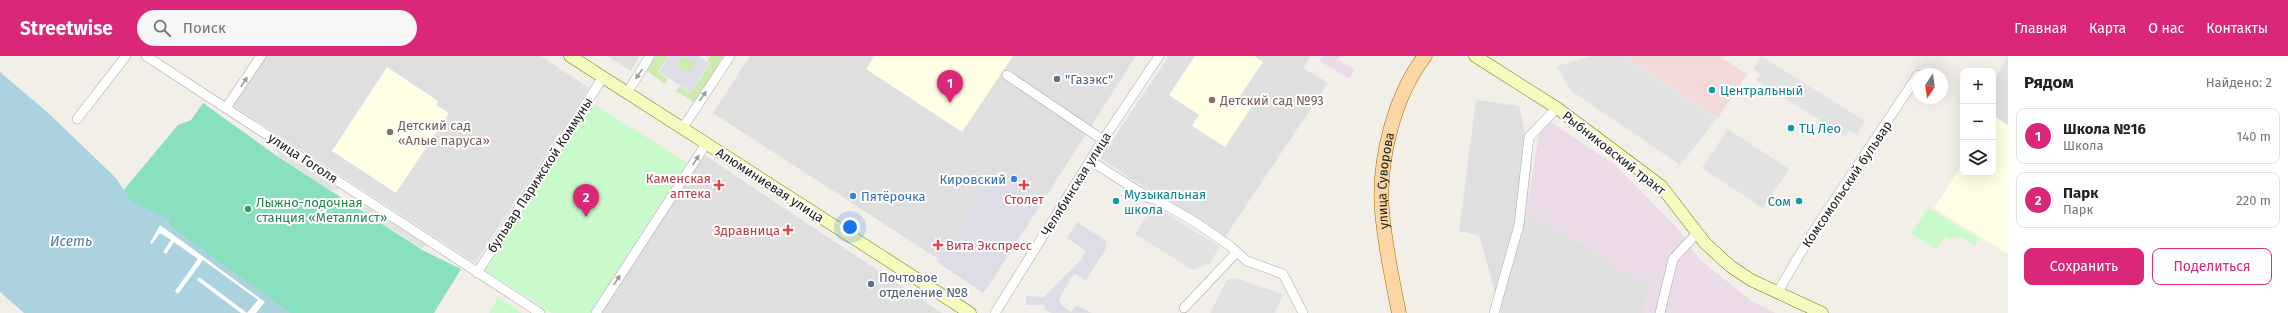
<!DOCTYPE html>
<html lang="ru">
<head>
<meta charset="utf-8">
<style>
	:root { --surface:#fff; --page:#f6f6f6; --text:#202124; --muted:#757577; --line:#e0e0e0; --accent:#db2777 }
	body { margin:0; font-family:"Fira Sans",sans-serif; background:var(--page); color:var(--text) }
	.controls { position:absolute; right:12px; top:12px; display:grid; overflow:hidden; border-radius:8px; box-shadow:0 4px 16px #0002 }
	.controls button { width:36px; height:36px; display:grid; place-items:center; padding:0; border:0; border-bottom:1px solid var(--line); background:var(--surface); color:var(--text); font:20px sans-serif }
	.compass { position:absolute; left:1912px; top:12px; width:36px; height:36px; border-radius:50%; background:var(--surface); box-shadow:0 4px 16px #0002; rotate:193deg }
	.you { position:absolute; left:850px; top:171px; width:14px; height:14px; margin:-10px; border:3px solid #fff; border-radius:50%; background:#1a73e8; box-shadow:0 0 0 6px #1a73e833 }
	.badge { display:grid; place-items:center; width:26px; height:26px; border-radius:50%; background:var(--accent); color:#fff; font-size:13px; font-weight:700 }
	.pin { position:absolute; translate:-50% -33px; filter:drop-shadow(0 1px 2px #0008) }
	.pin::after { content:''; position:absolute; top:21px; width:14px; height:12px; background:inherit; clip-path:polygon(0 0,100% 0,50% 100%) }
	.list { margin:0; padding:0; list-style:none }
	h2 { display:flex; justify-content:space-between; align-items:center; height:52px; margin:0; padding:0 16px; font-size:17px }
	h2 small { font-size:13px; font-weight:400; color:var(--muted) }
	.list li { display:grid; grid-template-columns:26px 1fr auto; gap:12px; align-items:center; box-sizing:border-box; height:56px; margin:0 8px 8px; padding:0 8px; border:1px solid var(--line); border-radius:8px }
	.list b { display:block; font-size:15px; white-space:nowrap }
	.list p { margin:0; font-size:13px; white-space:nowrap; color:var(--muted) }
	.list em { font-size:13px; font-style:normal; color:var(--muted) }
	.actions { display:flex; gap:8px; padding:12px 16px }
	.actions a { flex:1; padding:9px 0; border:1px solid var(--accent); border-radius:8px; text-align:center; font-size:14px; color:var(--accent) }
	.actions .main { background:var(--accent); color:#fff }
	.icon { flex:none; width:22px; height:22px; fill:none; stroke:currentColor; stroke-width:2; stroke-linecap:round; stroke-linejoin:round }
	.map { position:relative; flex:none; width:2008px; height:257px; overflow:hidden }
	header { display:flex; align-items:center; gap:24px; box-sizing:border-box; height:56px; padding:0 20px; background:var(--accent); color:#fff }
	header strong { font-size:19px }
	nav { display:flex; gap:22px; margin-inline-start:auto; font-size:14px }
	.search { width:280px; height:36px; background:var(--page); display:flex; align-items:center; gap:10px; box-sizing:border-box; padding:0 14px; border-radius:22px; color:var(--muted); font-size:15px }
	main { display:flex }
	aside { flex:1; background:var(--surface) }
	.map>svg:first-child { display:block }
</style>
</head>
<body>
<header>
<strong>Streetwise</strong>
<div class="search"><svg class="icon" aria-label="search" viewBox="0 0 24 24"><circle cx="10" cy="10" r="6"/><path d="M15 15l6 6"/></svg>Поиск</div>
<nav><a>Главная</a><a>Карта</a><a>О нас</a><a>Контакты</a></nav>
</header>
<main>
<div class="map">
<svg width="2008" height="257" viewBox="0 0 2008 257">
	<rect width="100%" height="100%" fill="#f2efe9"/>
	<g fill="#e0dfdf">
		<path d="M264,0H541L589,32L475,207L232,49Z"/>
		<path d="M607,0H640L631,15Z"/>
		<path d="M750,0H1136L986,234L713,57Z"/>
		<path d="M1169,0H1311L1303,12L1328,27L1223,184L1100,102Z"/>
		<path d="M1476,44L1519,50L1532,109L1526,156L1589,191L1628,218L1651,224L1644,257H1501L1479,179L1459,175Z"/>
		<path d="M703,98L942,257H600Z"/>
	</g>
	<path fill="#f2dad9" d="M1625,0H1719L1747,18L1718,62Z"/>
	<g fill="#ebdbe8">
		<path d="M1323,0H1340L1338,4L1355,14L1349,23L1320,5Z"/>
		<path d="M1542,60L1615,109L1678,173L1699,203L1753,246L1776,257H1644L1651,224L1628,218L1589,191L1526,156Z"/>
	</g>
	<g fill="#ffffe5">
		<path d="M874,0H1013L962,76L866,13Z"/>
		<path d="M1195,0H1254L1263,6L1240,40L1253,49L1225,91L1192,70L1199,59L1169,39Z"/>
		<path d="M387,11L438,45L436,49L449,57L396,137L332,95Z"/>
		<path d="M1994,60L2008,69V198L1934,152L1963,107V117H1993Z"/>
	</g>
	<g fill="#cdebb0">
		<path d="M656,0H668L658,16L668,23L665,28L647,15Z"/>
		<path d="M682,0L696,6L689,18L676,10Z"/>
		<path d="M710,0H723L695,47L676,35L680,30L691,37L710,7L707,5Z"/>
	</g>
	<g fill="#c8facc">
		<path d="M592,47L687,107L591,257H552L484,214Z"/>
		<path d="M1928,152L1979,183L1975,189L1960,180L1950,183L1945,180L1936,193L1911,178Z"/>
		<path d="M498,241L522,257H489Z"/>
	</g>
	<path fill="#88e0be" d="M203,47L277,100L424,195L461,213L434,257H285L117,142L178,69L191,64Z"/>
	<g fill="#e2e2e2">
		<path d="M1592,0H1624L1717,62L1680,109L1570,34L1557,10Z"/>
		<path d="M1761,0L1865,65L1856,79L1849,74L1845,80L1756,24L1761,18L1753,13Z"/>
		<path d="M2008,0V69L1993,59V26Z"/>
		<path d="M1728,73L1789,113L1763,152L1702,112Z"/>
		<path d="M277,93L340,133L332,135L277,99Z"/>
		<path d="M360,147L427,189L422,192L361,154Z"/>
		<path d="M1153,149L1220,191L1209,208L1193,214L1135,178Z"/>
		<path d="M1236,222L1283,238L1275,257H1210L1227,224Z"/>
	</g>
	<g fill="#dddde8">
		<path d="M669,0H682L676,10L689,17L695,6L685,0H698L709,7L691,36L659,16Z"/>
		<path d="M993,118L1040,147L983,237L936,205L947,186L953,190L963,174L960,172Z"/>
		<path d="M1077,166L1105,184L1106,192L1086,224L1074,217L1059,243L1061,249L1071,256L1077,249L1091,257H1051L1045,253L1044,249H1026V240L1044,241L1080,205L1086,195L1067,182Z"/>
	</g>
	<path fill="#aad3df" d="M0,16L46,55L116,122L131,145L170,164V170L291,257H24L0,236Z"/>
	<g fill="#fff">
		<path d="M160,169L265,246L256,257H247L258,244L203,204L178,238L175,235L198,203L174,186L166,198L163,196L171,184L160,177L152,188L150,187Z"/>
		<path d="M199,221L247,257H241L197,224Z"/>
	</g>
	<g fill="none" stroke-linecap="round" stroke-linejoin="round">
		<g stroke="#a9a9a9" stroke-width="10">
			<g id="minor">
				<path d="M146,0L540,257"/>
				<path d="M1007,19L1103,84"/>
				<path d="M627,37L650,0"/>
				<path d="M226,52L261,0"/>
				<path d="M77,63L126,0"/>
				<path d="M682,73L730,0"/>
				<path d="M1091,105L1149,142L1157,144L1195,166L1230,190L1247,205L1283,218L1303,257"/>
				<path d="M477,217L603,21"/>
				<path d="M1777,237L1813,176L1918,19"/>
				<path d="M1184,252L1236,197"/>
				<path d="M596,257L706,88"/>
				<path d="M995,257L1103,84L1159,0"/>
				<path d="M1494,257L1519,169L1529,81L1557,52"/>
				<path d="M1660,257L1673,203L1698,176"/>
			</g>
		</g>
		<g stroke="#707d05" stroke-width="13">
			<g id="secondary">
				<path d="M570,0L970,257"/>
				<path d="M1475,0L1557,52L1661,130L1705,187L1730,210L1751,224L1822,257"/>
			</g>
		</g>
		<g stroke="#a06b00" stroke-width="15">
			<g id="primary">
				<path id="s1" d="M1399,257C1392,223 1385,190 1382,155C1378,105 1394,40 1425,0"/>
			</g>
		</g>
		<use href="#minor" stroke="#fff" stroke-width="9"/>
		<use href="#secondary" stroke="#f7fabf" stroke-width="12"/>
		<use href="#primary" stroke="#fcd6a4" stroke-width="14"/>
	</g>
	<defs><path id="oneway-solid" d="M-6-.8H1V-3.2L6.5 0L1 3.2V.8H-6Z"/></defs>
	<g fill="#9c9c9c">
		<use href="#oneway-solid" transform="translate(639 18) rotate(124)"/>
		<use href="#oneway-solid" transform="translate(244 26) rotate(-56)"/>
		<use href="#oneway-solid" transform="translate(703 40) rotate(-56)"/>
		<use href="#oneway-solid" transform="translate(696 104) rotate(-57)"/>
		<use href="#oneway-solid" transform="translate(617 224) rotate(-57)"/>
	</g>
	<g fill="#5c6f8a" stroke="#fff" stroke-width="1.5">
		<circle cx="1057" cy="23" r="4"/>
		<circle cx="871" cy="228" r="4"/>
	</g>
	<g fill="#0f9aa8" stroke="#fff" stroke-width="1.5">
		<circle cx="1712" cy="34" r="4"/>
		<circle cx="1791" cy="72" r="4"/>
		<circle cx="1116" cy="145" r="4"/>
		<circle cx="1799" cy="145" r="4"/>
	</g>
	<g fill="#8d6e63" stroke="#fff" stroke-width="1.5">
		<circle cx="1212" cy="44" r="4"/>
		<circle cx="390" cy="76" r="4"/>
	</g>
	<g fill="#3f7fe0" stroke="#fff" stroke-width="1.5">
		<circle cx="1014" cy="123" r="4"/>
		<circle cx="853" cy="140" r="4"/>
	</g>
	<g fill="#e0444e" stroke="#fff" stroke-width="1.5">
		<path d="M717 123h4v4h4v4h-4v4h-4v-4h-4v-4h4z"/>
		<path d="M1022 123h4v4h4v4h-4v4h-4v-4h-4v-4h4z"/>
		<path d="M786 168h4v4h4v4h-4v4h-4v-4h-4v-4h4z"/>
		<path d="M936 183h4v4h4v4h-4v4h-4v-4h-4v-4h4z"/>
	</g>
	<circle fill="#2e9e5b" stroke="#fff" stroke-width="1.5" cx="248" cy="153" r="4"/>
	<g text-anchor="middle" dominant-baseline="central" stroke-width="4" stroke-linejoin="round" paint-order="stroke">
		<g font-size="13" fill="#4e5e75" stroke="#fff" text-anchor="start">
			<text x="1065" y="23">"Газэкс"</text>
			<text x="879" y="221">Почтовое<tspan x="879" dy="15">отделение №8</tspan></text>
		</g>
		<g font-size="13" fill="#0d838f" stroke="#fff" text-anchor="start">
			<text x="1720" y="34">Центральный</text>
			<text x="1799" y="72">ТЦ Лео</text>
			<text x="1124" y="138">Музыкальная<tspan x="1124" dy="15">школа</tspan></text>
			<text x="1791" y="145" text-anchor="end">Сом</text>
		</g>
		<g font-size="13" fill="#785e54" stroke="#fff" text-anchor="start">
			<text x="1220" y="44">Детский сад №93</text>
			<text x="398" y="69">Детский сад<tspan x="398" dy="15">«Алые паруса»</tspan></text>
		</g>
		<g font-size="13" fill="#222" stroke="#fff">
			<text transform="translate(1614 97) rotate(38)">Рыбниковский тракт</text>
			<text transform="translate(303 102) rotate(33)">улица Гоголя</text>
			<text transform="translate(540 119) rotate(-57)">бульвар Парижской Коммуны</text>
			<text stroke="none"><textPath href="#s1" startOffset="134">улица Суворова</textPath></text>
			<text transform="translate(1076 128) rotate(-58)">Челябинская улица</text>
			<text transform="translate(1847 128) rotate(-56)">Комсомольский бульвар</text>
			<text transform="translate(770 129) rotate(33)">Алюминиевая улица</text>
		</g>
		<g font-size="13" fill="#be3a42" stroke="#fff" text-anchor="end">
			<text x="711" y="122">Каменская<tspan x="711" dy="15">аптека</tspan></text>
			<text x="1024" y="143" text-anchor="middle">Столет</text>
			<text x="780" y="174">Здравница</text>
			<text x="946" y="189" text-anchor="start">Вита Экспресс</text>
		</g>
		<g font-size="13" fill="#366cbe" stroke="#fff" text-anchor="end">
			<text x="1006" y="123">Кировский</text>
			<text x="861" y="140" text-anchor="start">Пятёрочка</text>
		</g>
		<g font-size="13" fill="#27864d" stroke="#fff" text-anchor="start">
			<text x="256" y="146">Лыжно-лодочная<tspan x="256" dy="15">станция «Металлист»</tspan></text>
		</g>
		<g font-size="14" font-style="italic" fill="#4a7aab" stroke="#fff">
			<text x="71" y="185">Исеть</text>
		</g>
	</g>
</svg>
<div class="controls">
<button>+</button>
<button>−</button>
<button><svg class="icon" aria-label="layers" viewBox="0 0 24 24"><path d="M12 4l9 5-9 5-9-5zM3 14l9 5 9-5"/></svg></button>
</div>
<svg class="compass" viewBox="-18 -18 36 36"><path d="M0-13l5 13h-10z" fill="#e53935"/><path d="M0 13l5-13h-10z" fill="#757577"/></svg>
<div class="you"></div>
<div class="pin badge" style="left:950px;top:47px">1</div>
<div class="pin badge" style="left:586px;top:161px">2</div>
</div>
<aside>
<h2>Рядом<small>Найдено: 2</small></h2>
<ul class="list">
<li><span class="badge">1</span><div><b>Школа №16</b><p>Школа</p></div><em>140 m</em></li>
<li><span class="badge">2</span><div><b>Парк</b><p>Парк</p></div><em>220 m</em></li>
</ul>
<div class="actions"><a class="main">Сохранить</a><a>Поделиться</a></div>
</aside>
</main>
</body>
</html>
